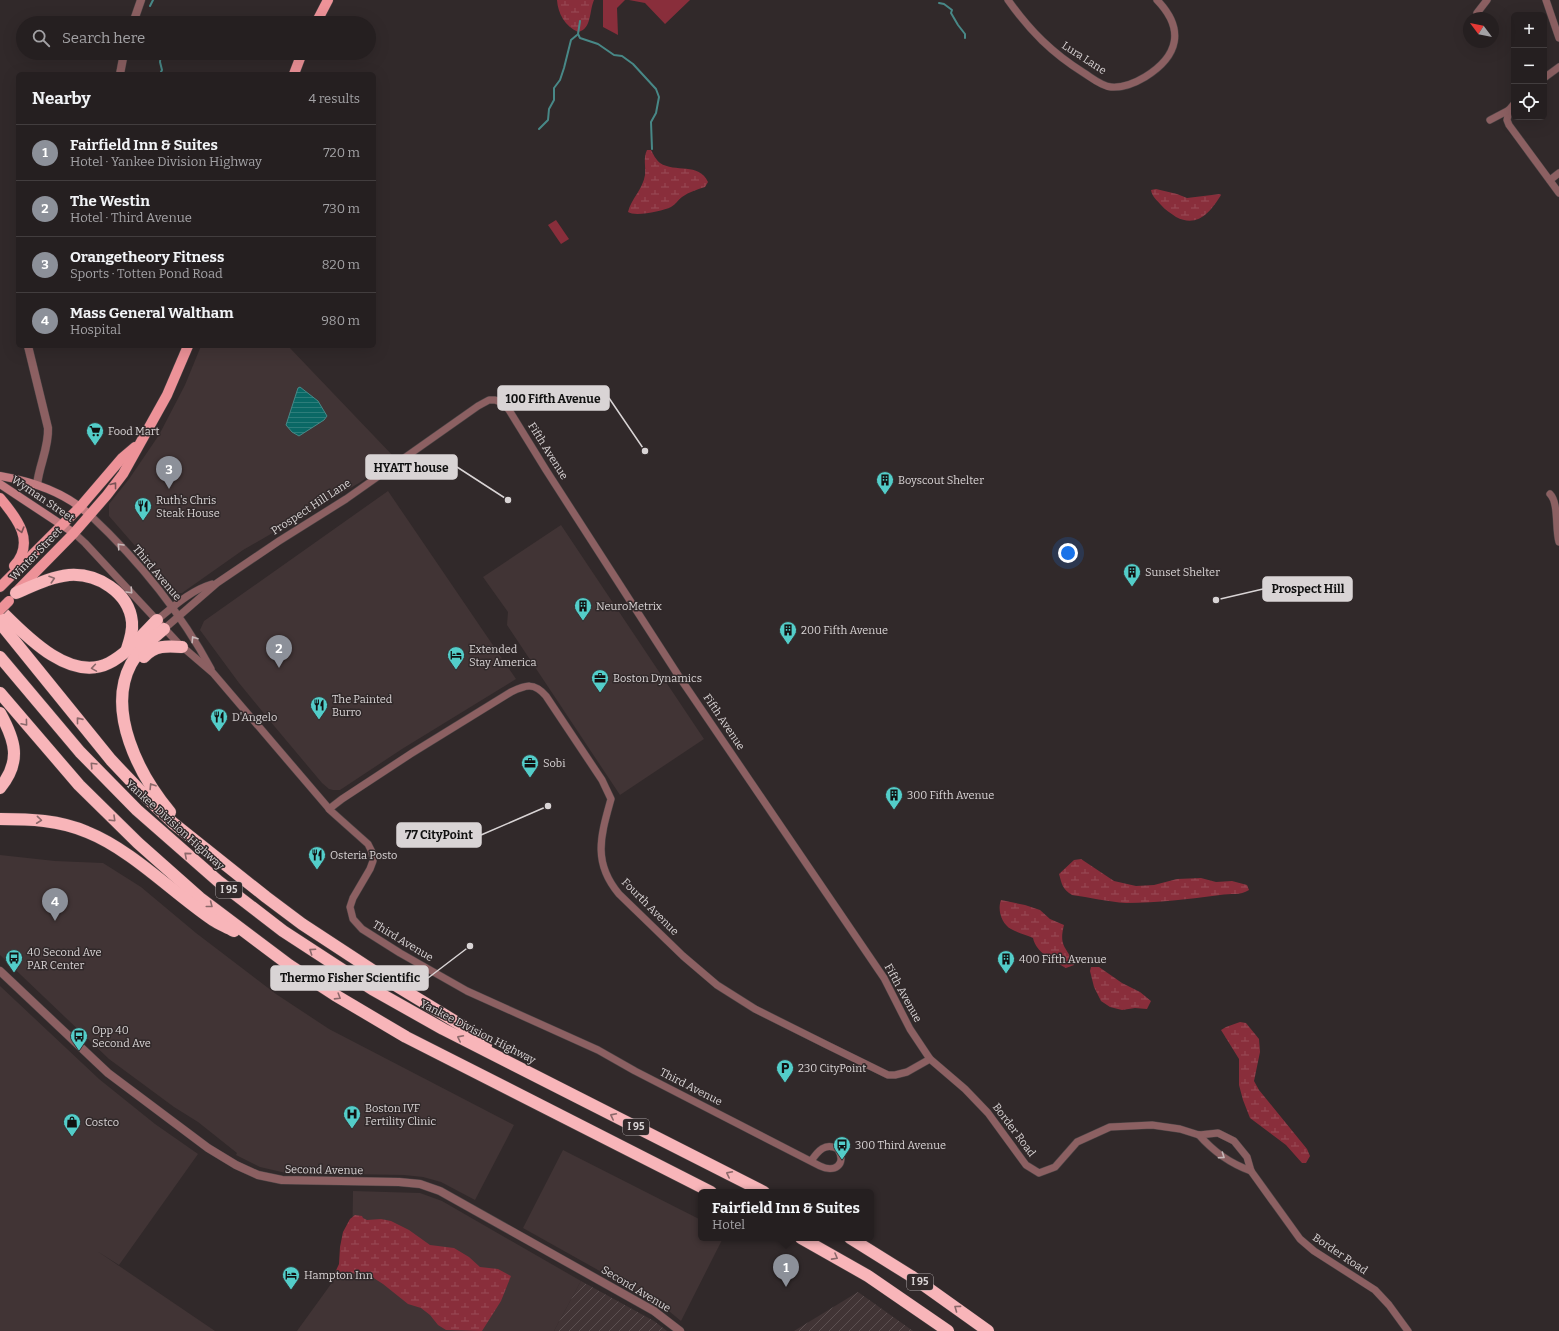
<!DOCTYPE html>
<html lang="en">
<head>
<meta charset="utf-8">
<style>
	:root { --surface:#251f20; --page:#2d2729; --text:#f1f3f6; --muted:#a3a2a5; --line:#423d3e; --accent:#8c9099 }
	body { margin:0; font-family:Bitter,serif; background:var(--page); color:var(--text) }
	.controls { position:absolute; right:12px; top:12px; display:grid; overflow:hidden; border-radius:6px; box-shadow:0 4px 16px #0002 }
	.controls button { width:36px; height:36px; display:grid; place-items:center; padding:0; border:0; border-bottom:1px solid var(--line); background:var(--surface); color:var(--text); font:20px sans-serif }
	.compass { position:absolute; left:1463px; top:12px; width:36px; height:36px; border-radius:50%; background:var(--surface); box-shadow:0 4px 16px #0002; rotate:302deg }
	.you { position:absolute; left:1068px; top:553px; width:14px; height:14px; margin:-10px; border:3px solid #fff; border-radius:50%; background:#1a73e8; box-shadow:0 0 0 6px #1a73e833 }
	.badge { display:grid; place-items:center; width:26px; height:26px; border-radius:50%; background:var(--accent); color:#fff; font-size:13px; font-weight:700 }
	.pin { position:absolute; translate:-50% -33px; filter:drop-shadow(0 1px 2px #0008) }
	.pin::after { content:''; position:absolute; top:21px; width:14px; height:12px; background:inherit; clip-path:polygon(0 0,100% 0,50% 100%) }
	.popup { position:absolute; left:698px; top:1189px; width:176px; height:52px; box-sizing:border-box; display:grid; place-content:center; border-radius:6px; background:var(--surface); filter:drop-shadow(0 1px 3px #0005); font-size:13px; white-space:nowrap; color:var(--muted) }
	.popup b { font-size:15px; color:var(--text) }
	.popup::after { content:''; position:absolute; left:50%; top:100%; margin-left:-8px; border:8px solid transparent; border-top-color:var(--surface) }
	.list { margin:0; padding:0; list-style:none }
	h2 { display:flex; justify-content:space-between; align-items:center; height:52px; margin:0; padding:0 16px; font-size:17px }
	h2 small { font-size:13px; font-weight:400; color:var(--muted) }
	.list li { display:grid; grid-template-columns:26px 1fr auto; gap:12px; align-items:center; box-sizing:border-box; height:56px; padding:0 16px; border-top:1px solid var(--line) }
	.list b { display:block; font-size:15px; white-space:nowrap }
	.list p { margin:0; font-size:13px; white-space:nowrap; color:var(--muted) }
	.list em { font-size:13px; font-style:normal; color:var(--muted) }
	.icon { flex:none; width:22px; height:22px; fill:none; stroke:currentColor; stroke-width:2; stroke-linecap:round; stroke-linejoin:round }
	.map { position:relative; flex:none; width:1559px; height:1331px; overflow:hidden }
	.search { position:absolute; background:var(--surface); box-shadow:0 4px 16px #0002; left:16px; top:16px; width:360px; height:44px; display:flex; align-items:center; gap:10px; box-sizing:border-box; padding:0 14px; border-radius:22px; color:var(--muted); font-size:15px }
	.panel { position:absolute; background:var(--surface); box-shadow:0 4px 16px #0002; left:16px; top:72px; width:360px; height:276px; border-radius:6px }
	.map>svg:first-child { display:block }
</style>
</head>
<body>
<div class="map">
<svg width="1559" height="1331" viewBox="0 0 1559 1331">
	<defs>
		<pattern id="industrial-furrows" width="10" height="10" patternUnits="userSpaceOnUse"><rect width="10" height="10" fill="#413435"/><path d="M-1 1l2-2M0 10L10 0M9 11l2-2" fill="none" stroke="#5c5051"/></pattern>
		<pattern id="wetland-marsh" width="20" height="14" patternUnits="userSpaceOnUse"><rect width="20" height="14" fill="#892e3b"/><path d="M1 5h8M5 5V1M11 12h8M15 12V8" fill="none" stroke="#994b56"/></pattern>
		<pattern id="water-rules" width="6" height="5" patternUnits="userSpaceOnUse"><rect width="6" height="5" fill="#0a6865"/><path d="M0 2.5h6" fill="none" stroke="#2d7d7a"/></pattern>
	</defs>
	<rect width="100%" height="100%" fill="#31292a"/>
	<g fill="#413435">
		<path d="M201,346H288L395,458L359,483L243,550L182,593H176L109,516V504L129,479L159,435L185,385Z"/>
		<path d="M388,491L516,679L402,749L340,790H333L329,789L322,783L275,727L239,683L200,630L204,621Z"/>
		<path d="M561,525L704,739L620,795L507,625L508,612L483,577Z"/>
		<path d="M0,855L55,861L103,863L141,887L196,933L276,994L329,1029L514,1125L475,1200L441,1182L423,1177L404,1175L286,1173L260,1167L236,1155L237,1153L198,1122L174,1107L109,1059L0,955Z"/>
		<path d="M0,986L99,1079L155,1124L198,1154L119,1265L97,1251L215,1331H0Z"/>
		<path d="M563,1150L701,1220V1238H723L681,1321L664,1307L523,1228Z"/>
		<path d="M353,1191L420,1193L442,1201L581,1281L554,1331H297L352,1255Z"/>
	</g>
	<g fill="url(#industrial-furrows)">
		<path d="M581,1281L654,1321L667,1331H554Z"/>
		<path d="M858,1292L913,1331H794Z"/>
	</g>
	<g fill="#892e3b">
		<path d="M603,0H625L617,8L618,35L603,27Z"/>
		<path d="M629,0H690L665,24L645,3Z"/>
		<path d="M556,220L569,239L561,244L548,225Z"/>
	</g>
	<g fill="url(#wetland-marsh)">
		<path d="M557,0H594C589,11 592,29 578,32C565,26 558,14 557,0Z"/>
		<path d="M647,150H651C653,154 656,160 660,163C675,173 699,162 708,182L705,187C698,189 689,192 682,197C678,200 675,205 671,207C663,211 635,217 628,212C631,199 643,189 645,175C646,166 643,158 647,150Z"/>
		<path d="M1156,189L1177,194L1187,198L1220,194L1221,195C1210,213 1197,228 1176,217C1171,213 1165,210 1161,205C1157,200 1152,197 1151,190Z"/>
		<path d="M1081,859L1114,881L1136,886L1154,885L1177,879L1201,878L1216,882L1232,881L1247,885L1249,890C1240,896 1231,893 1220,895C1189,899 1158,903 1126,903C1108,902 1089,897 1072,895C1062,889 1062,884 1059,874L1074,860Z"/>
		<path d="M1001,900L1025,905L1040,910L1050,919L1064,925C1058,948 1068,947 1074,965L1066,968C1054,961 1036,953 1033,938C1026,935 1018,933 1011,929C1002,924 997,910 1001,900Z"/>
		<path d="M1091,967H1099L1122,983L1140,992L1151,1001L1147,1009L1135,1008L1122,1010L1110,1007L1101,1001L1094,987L1090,971Z"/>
		<path d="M1240,1022L1246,1023L1259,1039L1260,1052L1254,1081L1259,1090L1307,1149L1310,1156L1306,1163H1302L1286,1145L1250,1118L1243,1100L1239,1085V1059L1221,1030L1226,1027Z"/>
		<path d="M355,1215L362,1216L363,1218L367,1220L381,1219L391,1221L409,1230L430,1245L454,1248L469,1257L480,1267L498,1269L511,1276L501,1301L482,1331L446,1330L438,1325L430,1315L421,1308L408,1304L383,1284L372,1277L347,1272L337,1274L333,1277L339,1264L340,1247L343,1232L350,1219Z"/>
	</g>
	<path fill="url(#water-rules)" stroke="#488887" d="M300,387L318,401L327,416L324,420L299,436L292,432L286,425L298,388Z"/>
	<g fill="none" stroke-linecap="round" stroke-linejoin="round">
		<g stroke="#488887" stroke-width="2">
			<path d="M939,3L944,4L952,10L951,13L958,25L965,34V38"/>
			<path d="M150,6L153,0"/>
			<path d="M580,21L578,34L580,38L598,44L614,55L622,56L633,64L656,89L659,97L656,113L651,122L652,149"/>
			<path d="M160,74L162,70L160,62L161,53"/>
			<path d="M539,129L548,120L549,109L554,100V88L560,80L564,68L571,40L577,35"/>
		</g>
		<g stroke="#4c4445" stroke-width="8">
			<g id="minor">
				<path d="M1008,0C1030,31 1052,53 1084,73C1092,78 1101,86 1111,87C1123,88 1135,83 1145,77C1179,56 1185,29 1157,0"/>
				<path d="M1546,0L1559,38"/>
				<path d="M1477,13L1487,0"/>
				<path d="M1544,78L1559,67"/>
				<path d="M1509,110L1507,120L1509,125L1559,193"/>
				<path d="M1490,120L1509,110L1514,104"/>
				<path d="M1550,180L1559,173"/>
				<path d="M1550,494C1559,503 1555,529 1559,542"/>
				<path d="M90,515C138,560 180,611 211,669"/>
				<path d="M74,533L85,543L178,643L213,673L331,811L368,844L372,852L373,861L370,869L353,898L350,907L353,919L362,929L400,953L467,991L598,1050L635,1071L820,1166C834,1173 847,1165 838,1149C825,1142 818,1151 811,1161"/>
				<path d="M157,620C173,607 191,590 212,584"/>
				<path d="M164,629L217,583L279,541L346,499L478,406L489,400H495L503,403L509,410L546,470L678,675L884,978L910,1029L930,1059L965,1089L988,1113L1026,1165L1039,1173L1055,1167L1077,1142L1110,1127L1152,1125L1180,1129L1199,1135L1218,1133L1234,1141L1247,1157L1251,1171L1300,1239L1314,1251L1375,1290L1389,1305L1408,1331"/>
				<path d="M329,809L342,799L412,753L511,692C526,685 534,682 546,696L602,780L611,799C601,835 592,862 619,894L683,956L717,985L755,1009L827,1045L888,1075H895L907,1072L930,1059"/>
				<path d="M1199,1135C1214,1152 1229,1163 1251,1171"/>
			</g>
		</g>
		<g stroke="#4c4445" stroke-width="9">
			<g id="tertiary">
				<path d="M133,23L141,0"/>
				<path d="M120,74L124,53"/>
				<path d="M28,346L48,428C49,448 39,465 37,485"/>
				<path d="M0,971L108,1073L208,1148L236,1165L258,1175L282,1180L399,1182L420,1184L440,1191L654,1311L680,1331"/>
			</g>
		</g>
		<g stroke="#4c4445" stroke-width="9">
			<g id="secondary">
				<path d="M0,476C34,482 64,492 90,515"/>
				<path d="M0,484L74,533"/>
			</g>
		</g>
		<g stroke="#4c4445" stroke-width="11">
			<g id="primary">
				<path d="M316,23L328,0"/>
				<path d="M294,74L302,53"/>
				<path d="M0,498C17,518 36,542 14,566"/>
				<path d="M0,587L80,507L122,458L135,447"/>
				<path d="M17,591L74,533L107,495L123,474L167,395L188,346"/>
			</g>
		</g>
		<g stroke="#4c4445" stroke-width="13">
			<g id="motorway">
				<path d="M16,593C33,586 50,577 69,575C97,573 129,592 132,622C133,631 130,640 127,649"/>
				<path d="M0,610C25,635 70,683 109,663C127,654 142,635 157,620"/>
				<path d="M0,623L111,760L148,799L173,823L266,897L302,924L392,983L461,1025L486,1045"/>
				<path d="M164,629C152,639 139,650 131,664C106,711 139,775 170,812"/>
				<path d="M0,657L80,752L137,810L218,881L283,931L372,989L443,1029L764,1192"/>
				<path d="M144,657C155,645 167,646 182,647"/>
				<path d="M0,693L79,785L138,843L200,898L289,965L335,995L406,1037L711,1192"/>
				<path d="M0,713C15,740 22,761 0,788"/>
				<path d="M0,819C30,819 59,820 87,832C132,850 173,893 213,920C219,924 227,927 234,931"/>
				<path d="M801,1238L868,1276L948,1331"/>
				<path d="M850,1238L911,1276L988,1331"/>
			</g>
		</g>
		<use href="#minor" stroke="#8c6062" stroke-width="7"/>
		<use href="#tertiary" stroke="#8c6062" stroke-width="8"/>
		<use href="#secondary" stroke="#c37c81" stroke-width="8"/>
		<use href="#primary" stroke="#ed9298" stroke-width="10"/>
		<use href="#motorway" stroke="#f8b5b9" stroke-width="12"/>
		<g stroke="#4c4445" stroke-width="11" stroke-linecap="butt">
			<path id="primary-bridge" d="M0,610L9,601"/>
		</g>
		<use href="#primary-bridge" stroke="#ed9298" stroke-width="10"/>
	</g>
	<defs><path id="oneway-chevron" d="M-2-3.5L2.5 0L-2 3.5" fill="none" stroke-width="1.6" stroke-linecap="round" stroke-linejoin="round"/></defs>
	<g stroke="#7c5356">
		<use href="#oneway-chevron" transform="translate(114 485) rotate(-52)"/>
		<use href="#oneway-chevron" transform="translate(21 530) rotate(74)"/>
	</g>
	<g stroke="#c6b7b8">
		<use href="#oneway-chevron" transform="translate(120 546) rotate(-133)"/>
		<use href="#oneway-chevron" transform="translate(130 591) rotate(47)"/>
		<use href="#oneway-chevron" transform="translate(194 639) rotate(-123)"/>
		<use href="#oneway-chevron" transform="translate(1222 1156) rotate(34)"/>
	</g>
	<g stroke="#8b686a">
		<use href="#oneway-chevron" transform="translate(52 579) rotate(-18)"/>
		<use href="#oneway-chevron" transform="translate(94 668) rotate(171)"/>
		<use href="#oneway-chevron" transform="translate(79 720) rotate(-129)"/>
		<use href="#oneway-chevron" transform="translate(25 723) rotate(50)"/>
		<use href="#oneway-chevron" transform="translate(93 765) rotate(-134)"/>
		<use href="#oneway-chevron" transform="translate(152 786) rotate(-122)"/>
		<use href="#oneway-chevron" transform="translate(113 819) rotate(44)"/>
		<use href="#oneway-chevron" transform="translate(39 820) rotate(6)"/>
		<use href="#oneway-chevron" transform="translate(187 855) rotate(-139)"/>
		<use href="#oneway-chevron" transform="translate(210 905) rotate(38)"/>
		<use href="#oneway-chevron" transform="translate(312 951) rotate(-146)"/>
		<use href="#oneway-chevron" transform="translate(338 997) rotate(32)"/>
		<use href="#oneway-chevron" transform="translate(460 1038) rotate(-153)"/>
		<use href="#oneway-chevron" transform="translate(613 1116) rotate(-153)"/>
		<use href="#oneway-chevron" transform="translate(729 1174) rotate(-153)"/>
		<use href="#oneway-chevron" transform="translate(835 1257) rotate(29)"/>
		<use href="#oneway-chevron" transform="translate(957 1308) rotate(-144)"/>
	</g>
	<defs>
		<g id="supermarket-pin" transform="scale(0.9)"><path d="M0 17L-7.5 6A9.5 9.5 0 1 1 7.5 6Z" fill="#53cdc9" stroke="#31292a"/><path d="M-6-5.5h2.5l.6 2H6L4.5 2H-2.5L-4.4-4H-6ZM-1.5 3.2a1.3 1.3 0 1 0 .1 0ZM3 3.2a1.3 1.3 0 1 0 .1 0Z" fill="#111"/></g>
		<g id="building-pin" transform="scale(0.9)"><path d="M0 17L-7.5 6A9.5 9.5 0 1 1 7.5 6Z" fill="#53cdc9" stroke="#31292a"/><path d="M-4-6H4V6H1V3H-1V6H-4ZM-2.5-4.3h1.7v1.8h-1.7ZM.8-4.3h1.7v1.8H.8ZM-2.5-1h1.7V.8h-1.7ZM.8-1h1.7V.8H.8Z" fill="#111"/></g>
		<g id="restaurant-pin" transform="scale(0.9)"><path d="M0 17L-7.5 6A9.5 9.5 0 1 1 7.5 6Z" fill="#53cdc9" stroke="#31292a"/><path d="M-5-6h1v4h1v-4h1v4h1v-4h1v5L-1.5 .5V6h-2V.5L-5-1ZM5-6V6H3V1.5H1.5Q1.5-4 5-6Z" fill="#111"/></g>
		<g id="hotel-pin" transform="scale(0.9)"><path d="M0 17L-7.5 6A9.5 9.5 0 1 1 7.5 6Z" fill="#53cdc9" stroke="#31292a"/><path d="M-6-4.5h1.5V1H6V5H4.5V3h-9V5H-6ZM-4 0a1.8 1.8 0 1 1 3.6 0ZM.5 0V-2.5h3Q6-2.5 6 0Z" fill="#111"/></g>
		<g id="office-pin" transform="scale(0.9)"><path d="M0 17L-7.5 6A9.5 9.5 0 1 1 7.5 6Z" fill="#53cdc9" stroke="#31292a"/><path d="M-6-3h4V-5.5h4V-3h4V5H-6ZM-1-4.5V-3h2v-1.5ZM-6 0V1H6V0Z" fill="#111"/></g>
		<g id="bus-pin" transform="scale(0.9)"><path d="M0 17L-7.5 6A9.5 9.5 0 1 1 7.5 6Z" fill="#53cdc9" stroke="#31292a"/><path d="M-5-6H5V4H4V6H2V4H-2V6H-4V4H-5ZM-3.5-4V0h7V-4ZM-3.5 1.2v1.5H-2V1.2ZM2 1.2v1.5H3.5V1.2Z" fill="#111"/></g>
		<g id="parking-pin" transform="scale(0.9)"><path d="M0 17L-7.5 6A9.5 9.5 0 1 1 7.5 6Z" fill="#53cdc9" stroke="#31292a"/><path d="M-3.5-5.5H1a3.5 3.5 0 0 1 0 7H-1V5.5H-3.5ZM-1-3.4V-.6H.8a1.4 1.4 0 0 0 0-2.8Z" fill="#111"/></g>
		<g id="hospital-pin" transform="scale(0.9)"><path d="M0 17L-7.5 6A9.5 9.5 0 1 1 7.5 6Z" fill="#53cdc9" stroke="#31292a"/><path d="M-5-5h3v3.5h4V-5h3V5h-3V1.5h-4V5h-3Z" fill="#111"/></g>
		<g id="shop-pin" transform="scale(0.9)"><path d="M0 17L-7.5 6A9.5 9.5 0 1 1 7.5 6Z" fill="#53cdc9" stroke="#31292a"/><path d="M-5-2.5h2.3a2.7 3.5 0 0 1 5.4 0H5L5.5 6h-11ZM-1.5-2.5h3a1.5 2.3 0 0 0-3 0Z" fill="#111"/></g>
	</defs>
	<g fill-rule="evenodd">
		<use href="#supermarket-pin" x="95" y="431"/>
		<use href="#building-pin" x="885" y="480"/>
		<use href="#restaurant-pin" x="143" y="506"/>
		<use href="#building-pin" x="1132" y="572"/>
		<use href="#building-pin" x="583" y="606"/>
		<use href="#building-pin" x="788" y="630"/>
		<use href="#hotel-pin" x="456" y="655"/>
		<use href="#office-pin" x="600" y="678"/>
		<use href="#restaurant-pin" x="319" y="705"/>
		<use href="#restaurant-pin" x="219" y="717"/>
		<use href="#office-pin" x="530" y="763"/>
		<use href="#building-pin" x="894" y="795"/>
		<use href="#restaurant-pin" x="317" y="855"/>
		<use href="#bus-pin" x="14" y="958"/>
		<use href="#building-pin" x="1006" y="959"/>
		<use href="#bus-pin" x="79" y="1036"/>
		<use href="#parking-pin" x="785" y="1068"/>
		<use href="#hospital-pin" x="352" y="1114"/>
		<use href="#shop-pin" x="72" y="1122"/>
		<use href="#bus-pin" x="842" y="1145"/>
		<use href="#hotel-pin" x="291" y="1275"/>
	</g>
	<g text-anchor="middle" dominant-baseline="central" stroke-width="3" stroke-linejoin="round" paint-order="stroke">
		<g fill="#31292a" stroke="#a7a1a2" stroke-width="1">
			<rect x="216" y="882" width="26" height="16" rx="3"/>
			<rect x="623" y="1119" width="26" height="16" rx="3"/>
			<rect x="907" y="1274" width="26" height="16" rx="3"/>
		</g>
		<g font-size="10" font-weight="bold" fill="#d9d4d5">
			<text x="229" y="890">I 95</text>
			<text x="636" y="1127">I 95</text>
			<text x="920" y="1282">I 95</text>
		</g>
		<g font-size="11" fill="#d9d4d5" stroke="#31292a">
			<text transform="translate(1084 58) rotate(33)">Lura Lane</text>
			<text transform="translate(548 451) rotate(58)">Fifth Avenue</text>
			<text transform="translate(43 499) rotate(34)">Wyman Street</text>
			<text transform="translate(311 507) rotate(-33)">Prospect Hill Lane</text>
			<text transform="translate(36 554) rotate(-46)">Winter Street</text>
			<text transform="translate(157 573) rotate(50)">Third Avenue</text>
			<text transform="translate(724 722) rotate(56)">Fifth Avenue</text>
			<text transform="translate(175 825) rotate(42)">Yankee Division Highway</text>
			<text transform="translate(650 907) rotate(45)">Fourth Avenue</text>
			<text transform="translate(403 941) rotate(31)">Third Avenue</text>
			<text transform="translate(903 993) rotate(61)">Fifth Avenue</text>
			<text transform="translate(478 1032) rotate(27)">Yankee Division Highway</text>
			<text transform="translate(691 1087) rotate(27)">Third Avenue</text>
			<text transform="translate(1014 1130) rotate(53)">Border Road</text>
			<text transform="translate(324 1170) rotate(1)">Second Avenue</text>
			<text transform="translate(1340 1254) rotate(34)">Border Road</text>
			<text transform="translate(636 1289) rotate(31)">Second Avenue</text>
		</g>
		<g font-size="11" fill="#d9d4d5" stroke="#31292a" text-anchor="start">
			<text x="108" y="431">Food Mart</text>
			<text x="898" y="480">Boyscout Shelter</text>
			<text x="156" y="500">Ruth's Chris<tspan x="156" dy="13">Steak House</tspan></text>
			<text x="1145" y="572">Sunset Shelter</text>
			<text x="596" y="606">NeuroMetrix</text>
			<text x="801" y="630">200 Fifth Avenue</text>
			<text x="469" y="649">Extended<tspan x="469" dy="13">Stay America</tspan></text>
			<text x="613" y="678">Boston Dynamics</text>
			<text x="332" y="699">The Painted<tspan x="332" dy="13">Burro</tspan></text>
			<text x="232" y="717">D'Angelo</text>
			<text x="543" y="763">Sobi</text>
			<text x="907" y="795">300 Fifth Avenue</text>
			<text x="330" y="855">Osteria Posto</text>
			<text x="27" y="952">40 Second Ave<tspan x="27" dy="13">PAR Center</tspan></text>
			<text x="1019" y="959">400 Fifth Avenue</text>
			<text x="92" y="1030">Opp 40<tspan x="92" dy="13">Second Ave</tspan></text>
			<text x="798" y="1068">230 CityPoint</text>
			<text x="365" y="1108">Boston IVF<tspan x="365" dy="13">Fertility Clinic</tspan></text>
			<text x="85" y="1122">Costco</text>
			<text x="855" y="1145">300 Third Avenue</text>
			<text x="304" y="1275">Hampton Inn</text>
		</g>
	</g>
	<path fill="none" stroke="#d9d4d5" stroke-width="1.5" d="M645 451L609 398M508 500L457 467M1216 600L1263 589M548 806L481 835M470 946L428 978"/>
	<g fill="#d9d4d5" stroke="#31292a" stroke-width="1.5">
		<circle cx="645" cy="451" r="4"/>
		<circle cx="508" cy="500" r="4"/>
		<circle cx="1216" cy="600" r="4"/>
		<circle cx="548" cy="806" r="4"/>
		<circle cx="470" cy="946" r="4"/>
	</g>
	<g fill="#d9d4d5" stroke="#d9d4d5" stroke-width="1.5">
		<rect x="498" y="386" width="111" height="24" rx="4"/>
		<rect x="366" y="455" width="91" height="24" rx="4"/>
		<rect x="1263" y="577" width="89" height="24" rx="4"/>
		<rect x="397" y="823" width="84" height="24" rx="4"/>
		<rect x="271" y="966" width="157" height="24" rx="4"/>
	</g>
	<g font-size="12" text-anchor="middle" font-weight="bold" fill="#111">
		<text x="553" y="403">100 Fifth Avenue</text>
		<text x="411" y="472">HYATT house</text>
		<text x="1308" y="593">Prospect Hill</text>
		<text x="439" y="839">77 CityPoint</text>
		<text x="350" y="982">Thermo Fisher Scientific</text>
	</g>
</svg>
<div class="controls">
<button>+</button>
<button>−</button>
<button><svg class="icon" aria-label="locate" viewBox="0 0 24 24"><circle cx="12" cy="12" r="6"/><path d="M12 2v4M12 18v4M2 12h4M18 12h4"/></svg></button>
</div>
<svg class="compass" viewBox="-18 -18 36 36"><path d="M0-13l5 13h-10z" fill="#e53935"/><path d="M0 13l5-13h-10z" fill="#a3a2a5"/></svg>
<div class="you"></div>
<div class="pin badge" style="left:786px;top:1287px">1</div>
<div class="popup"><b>Fairfield Inn &amp; Suites</b>Hotel</div>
<div class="pin badge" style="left:279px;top:668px">2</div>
<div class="pin badge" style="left:169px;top:489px">3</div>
<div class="pin badge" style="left:55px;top:921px">4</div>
<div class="search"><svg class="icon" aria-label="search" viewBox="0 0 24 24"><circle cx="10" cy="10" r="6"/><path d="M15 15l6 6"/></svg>Search here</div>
<section class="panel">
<h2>Nearby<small>4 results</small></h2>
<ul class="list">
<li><span class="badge">1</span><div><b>Fairfield Inn &amp; Suites</b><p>Hotel · Yankee Division Highway</p></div><em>720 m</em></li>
<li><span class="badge">2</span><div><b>The Westin</b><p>Hotel · Third Avenue</p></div><em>730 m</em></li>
<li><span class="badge">3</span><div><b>Orangetheory Fitness</b><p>Sports · Totten Pond Road</p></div><em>820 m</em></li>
<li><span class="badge">4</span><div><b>Mass General Waltham</b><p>Hospital</p></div><em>980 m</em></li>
</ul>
</section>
</div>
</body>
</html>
